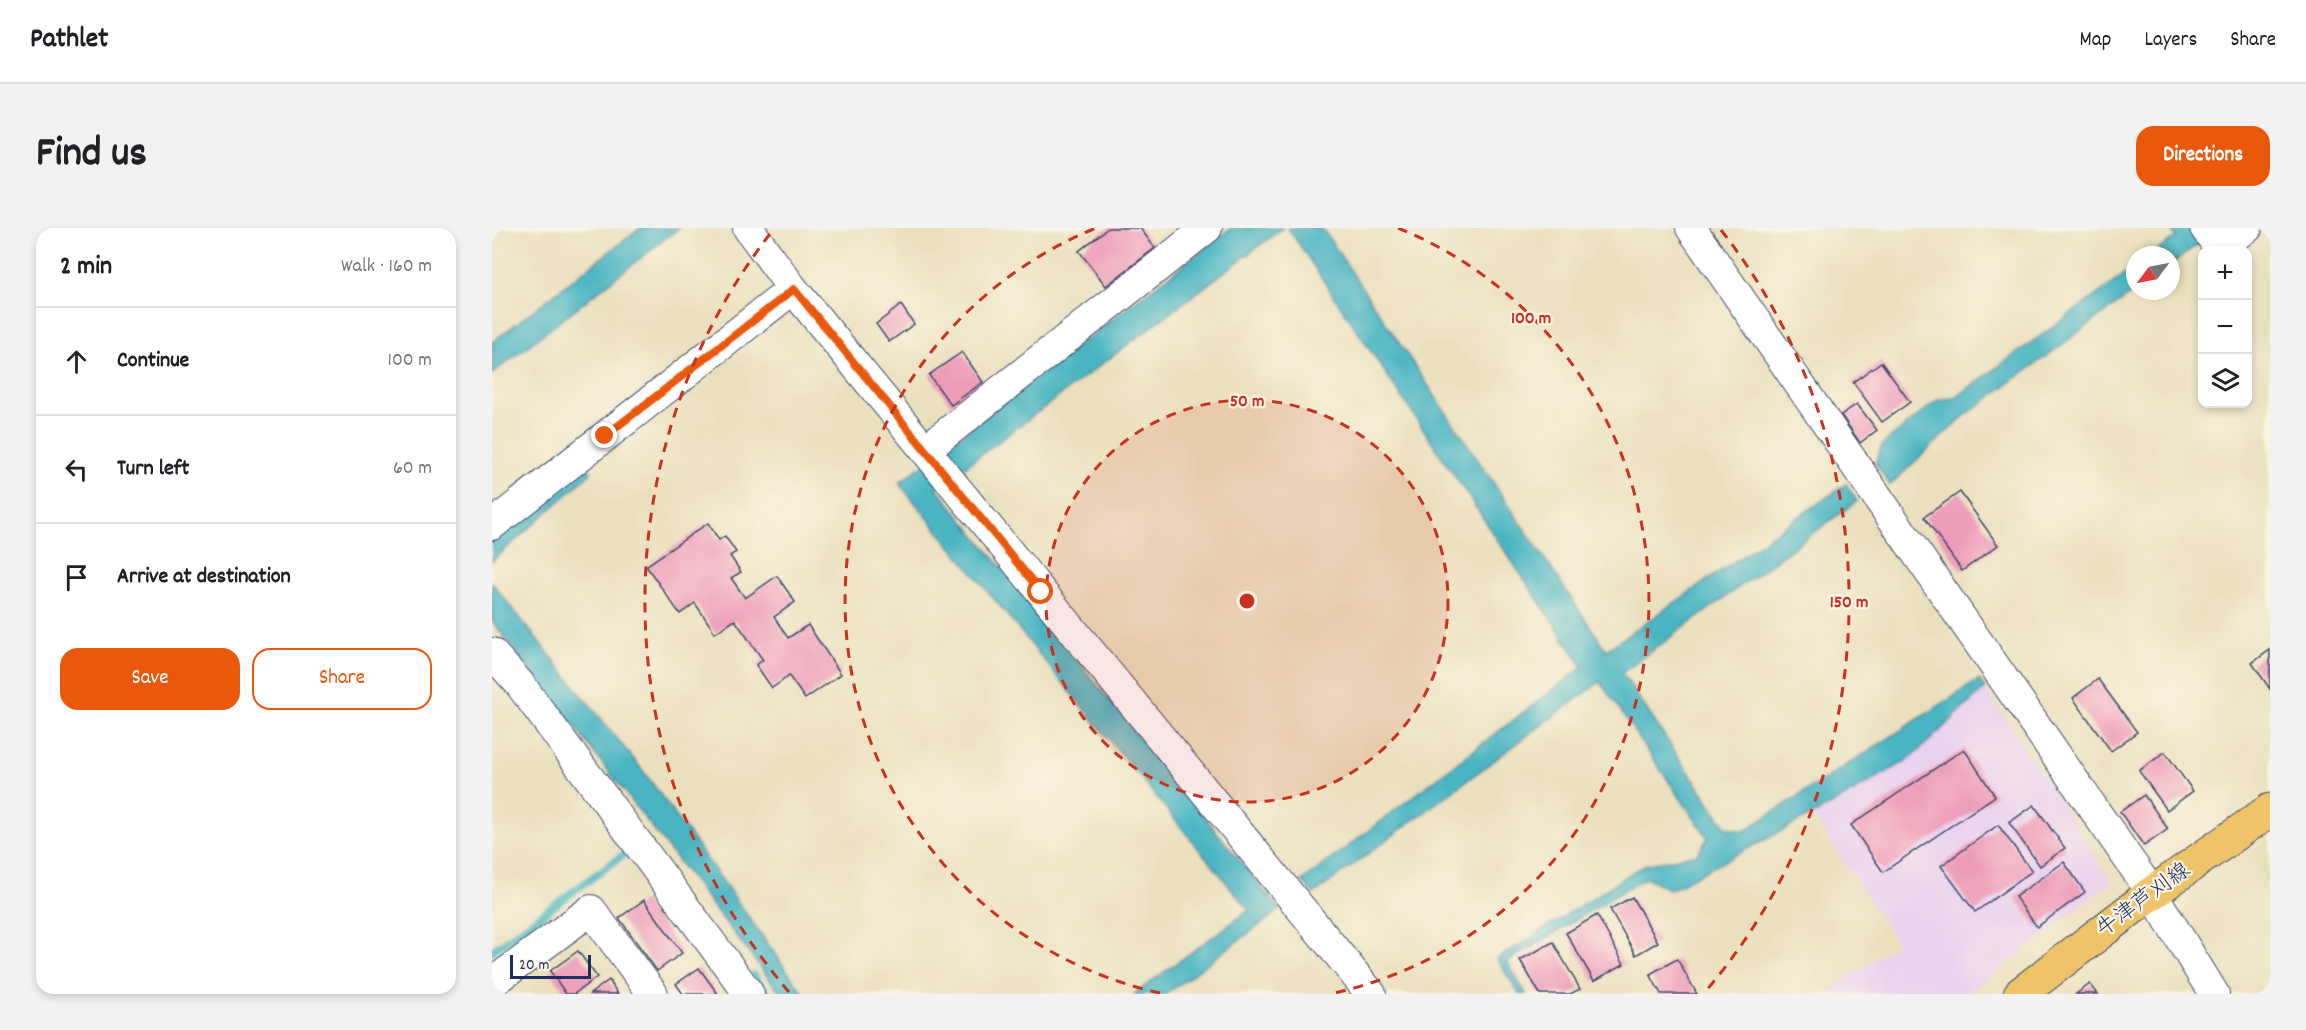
<!DOCTYPE html>
<html lang="en">
<head>
<meta charset="utf-8">
<style>
	:root { --surface:#fff; --page:#f2f2f2; --text:#202124; --muted:#757577; --line:#e0e0e0; --accent:#ea580c }
	body { margin:0; font-family:Dekko,"Klee One",sans-serif; background:var(--page); color:var(--text) }
	.controls { position:absolute; right:18px; top:18px; display:grid; overflow:hidden; border-radius:12px; box-shadow:0 3px 9px #0003 }
	.controls button { width:54px; height:54px; display:grid; place-items:center; padding:0; border:0; border-bottom:2px solid var(--line); background:var(--surface); color:var(--text); font:30px sans-serif }
	.compass { position:absolute; left:1634px; top:18px; width:54px; height:54px; border-radius:50%; background:var(--surface); box-shadow:0 3px 9px #0003; rotate:238deg }
	.scale { position:absolute; left:18px; bottom:15px; width:81px; box-sizing:border-box; padding-left:6px; border:3px solid #1b2f5e; border-top:0; font-size:16px; line-height:21px; white-space:nowrap; color:#1b2f5e; -webkit-text-stroke:4px #fcf5e5; paint-order:stroke }
	.stop { position:absolute; width:18px; height:18px; margin:-14px; border:4px solid #ea580c; border-radius:50%; background:#fff }
	.stop.end { background:#ea580c; border-color:#fff; box-shadow:0 2px 6px #0008 }
	.list { margin:0; padding:0; list-style:none }
	h2 { display:flex; justify-content:space-between; align-items:center; height:78px; margin:0; padding:0 24px; font-size:26px }
	h2 small { font-size:20px; font-weight:400; color:var(--muted) }
	.list li { display:grid; grid-template-columns:39px 1fr auto; gap:18px; align-items:center; box-sizing:border-box; height:108px; padding:0 24px; border-top:2px solid var(--line) }
	.list b { display:block; font-size:22px; white-space:nowrap }
	.list em { font-size:20px; font-style:normal; color:var(--muted) }
	.actions { display:flex; gap:12px; padding:18px 24px }
	.actions a { flex:1; padding:14px 0; border:2px solid var(--accent); border-radius:18px; text-align:center; font-size:21px; color:var(--accent) }
	.actions .main { background:var(--accent); color:#fff }
	.icon { flex:none; width:33px; height:33px; fill:none; stroke:currentColor; stroke-width:2; stroke-linecap:round; stroke-linejoin:round }
	.map { position:relative; flex:none; width:1778px; height:766px; overflow:hidden; border-radius:18px }
	header { display:flex; align-items:center; gap:36px; box-sizing:border-box; height:84px; padding:0 30px; background:var(--surface); border-bottom:2px solid var(--line) }
	header strong { font-size:28px }
	nav { display:flex; gap:33px; margin-inline-start:auto; font-size:21px }
	.intro { display:flex; align-items:center; justify-content:space-between; box-sizing:border-box; height:144px; padding:0 36px }
	h1 { margin:0; font-size:42px }
	.button { padding:15px 27px; border-radius:18px; background:var(--accent); color:#fff; font-size:21px; font-weight:700 }
	main { display:flex; gap:36px; padding:0 36px }
	aside { flex:1; background:var(--surface); border-radius:18px; box-shadow:0 3px 9px #0003 }
	.map>svg:first-child { display:block }
</style>
</head>
<body>
<header>
<strong>Pathlet</strong>
<nav><a>Map</a><a>Layers</a><a>Share</a></nav>
</header>
<div class="intro"><h1>Find us</h1><a class="button">Directions</a></div>
<main>
<aside>
<h2>2 min<small>Walk · 160 m</small></h2>
<ul class="list">
<li><svg class="icon" aria-label="ahead" viewBox="0 0 24 24"><path d="M12 20V5M6 11l6-6 6 6"/></svg><div><b>Continue</b></div><em>100 m</em></li>
<li><svg class="icon" aria-label="left" viewBox="0 0 24 24"><path d="M17 20v-9H6M10 6l-5 5 5 5"/></svg><div><b>Turn left</b></div><em>60 m</em></li>
<li><svg class="icon" aria-label="arrive" viewBox="0 0 24 24"><path d="M6 21V4h12l-3 4 3 4H6"/></svg><div><b>Arrive at destination</b></div></li>
</ul>
<div class="actions"><a class="main">Save</a><a>Share</a></div>
</aside>
<div class="map">
<svg width="1778" height="766" viewBox="0 0 1778 766">
	<rect width="100%" height="100%" fill="#fcf5e5"/>
	<filter id="ink" filterUnits="userSpaceOnUse"><feTurbulence type="fractalNoise" baseFrequency=".0167" numOctaves="2"/><feDisplacementMap in="SourceGraphic" scale="12" xChannelSelector="R" yChannelSelector="G"/><feConvolveMatrix kernelMatrix="1 2 1 2 8 2 1 2 1" color-interpolation-filters="sRGB"/></filter>
	<filter id="wash" filterUnits="userSpaceOnUse"><feTurbulence type="fractalNoise" baseFrequency=".008" numOctaves="4" result="noise"/><feDisplacementMap in="SourceGraphic" scale="24" xChannelSelector="R" yChannelSelector="G"/><feGaussianBlur stdDeviation="1.35" result="paint"/><feColorMatrix in="noise" values="0 0 0 0 0 0 0 0 0 0 0 0 0 0 0 0 0 1.4 0 .05"/><feComposite in="paint" operator="in"/></filter>
	<g filter="url(#wash)">
		<rect width="100%" height="100%" fill="#ebe0be"/>
		<path fill="#e9d2ee" d="M1493,460L1620,654L1476,766H1333L1405,715L1315,578Z"/>
		<g fill="#48b5c3" stroke="#327290" stroke-width="1.5">
			<path d="M148,0H187L0,146V114Z"/>
			<path d="M739,0H791L445,260L788,682L674,766H642L757,682L407,255Z"/>
			<path d="M796,0H830L1114,422L1354,256L1365,273L1130,445L1234,599L1252,603L1487,452L1493,460L1419,530L1339,577L1178,662L1154,649L1015,734L1034,766H1027L1005,731L1152,637L1205,626L1216,610L1108,454L822,666L810,653L1091,439Z"/>
			<path d="M1678,0H1691L1692,2L1695,0H1728L1679,36V27H1659L1684,9Z"/>
			<path d="M1643,39V63L1470,190L1398,257L1383,235L1390,217L1447,171L1463,170Z"/>
			<path d="M95,235L99,245L0,333V313Z"/>
			<path d="M0,355L152,544L312,766H289L0,393Z"/>
		</g>
		<g fill="none" stroke-linecap="round" stroke-linejoin="round">
			<g stroke="#48b5c3" stroke-width="8">
				<path d="M0,723L142,619"/>
				<path d="M262,747L276,766"/>
			</g>
		</g>
		<g id="blocks">
			<g fill="#ee9cb9">
				<path d="M616,0H648L663,20L614,58L587,23Z"/>
				<path d="M409,77L422,96L397,114L384,96Z"/>
				<path d="M470,124L491,154L459,177L437,147Z"/>
				<path d="M1389,134L1418,174L1390,194L1361,154Z"/>
				<path d="M1365,176L1385,202L1368,215L1349,187Z"/>
				<path d="M1468,264L1506,317L1470,343L1432,289Z"/>
				<path d="M216,295L227,312L233,308L244,324L238,328L249,344L239,350L253,370L285,348L303,374L282,389L296,410L316,397L349,446L313,471L297,448L280,460L264,437L271,432L243,392L223,405L203,375L188,386L154,338Z"/>
				<path d="M1778,422V461L1760,435Z"/>
				<path d="M1606,451L1645,504L1619,523L1581,470Z"/>
				<path d="M1472,521L1503,568L1391,644L1359,597Z"/>
				<path d="M1673,524L1701,563L1675,582L1647,543Z"/>
				<path d="M1652,567L1676,601L1652,618L1628,584Z"/>
				<path d="M1542,577L1573,620L1548,638L1517,595Z"/>
				<path d="M1506,597L1540,643L1483,684L1449,638Z"/>
				<path d="M1572,634L1593,664L1545,699L1523,669Z"/>
				<path d="M1140,669L1166,714L1144,727L1118,681Z"/>
				<path d="M152,672L190,725L165,743L127,690Z"/>
				<path d="M1105,687L1132,736L1102,753L1074,705Z"/>
				<path d="M1061,714L1088,761L1078,766H1048L1028,732Z"/>
				<path d="M86,723L105,749L82,766H74L58,743Z"/>
				<path d="M1185,731L1205,766H1169L1158,746Z"/>
				<path d="M207,740L226,766H191L184,756Z"/>
				<path d="M117,752L126,766H98Z"/>
				<path d="M1598,756L1606,766H1584Z"/>
			</g>
		</g>
	</g>
	<g filter="url(#ink)">
		<use href="#blocks" fill-opacity="0" stroke="#3a4a6c" stroke-width="1.5"/>
		<g fill="none" stroke-linecap="round" stroke-linejoin="round">
			<g stroke="#3a4a6c" stroke-width="32">
				<g id="minor">
					<path d="M256,0L301,61L879,766"/>
					<path d="M1199,0L1660,665L1722,766"/>
					<path d="M1713,0L1727,20L1755,0"/>
					<path d="M433,222L715,0"/>
					<path d="M0,297L301,61"/>
					<path d="M0,425L27,455L257,766"/>
					<path d="M0,755L99,682L161,766"/>
				</g>
			</g>
			<g stroke="#3a4a6c" stroke-width="35">
				<path id="major" d="M1528,766L1660,665L1778,582"/>
			</g>
			<use href="#minor" stroke="#fff" stroke-width="30"/>
			<use href="#major" stroke="#efc469" stroke-width="33"/>
		</g>
	</g>
	<g fill="none" stroke-linecap="round" stroke-linejoin="round" filter="url(#ink)">
		<path stroke="#ea580c" stroke-width="8" d="M113,208L302,61L549,364"/>
	</g>
	<circle cx="755" cy="373" r="201" fill="#c8321e" fill-opacity=".12"/>
	<g fill="none" stroke="#c8321e" stroke-width="3" stroke-dasharray="10 8">
		<circle cx="755" cy="373" r="201"/>
		<path d="M668 765A402 402 0 0 1 604 0M906 0A402 402 0 0 1 842 765"/>
		<path d="M297 764A602 602 0 0 1 281 2M1229 2A602 602 0 0 1 1213 764"/>
	</g>
	<g text-anchor="middle" dominant-baseline="central" stroke-width="4.5" stroke-linejoin="round" paint-order="stroke">
		<g font-size="22" fill="#1b2f5e" stroke="#fcf5e5">
			<text transform="translate(1652 673) rotate(-36)">牛津芦刈線</text>
		</g>
	</g>
	<circle cx="755" cy="373" r="9" fill="#c8321e" stroke="#fcf5e5" stroke-width="3"/>
	<g font-size="18" text-anchor="middle" font-weight="bold" fill="#c8321e" stroke="#fcf5e5" stroke-width="4.5" stroke-linejoin="round" paint-order="stroke">
		<text x="1039" y="95">100 m</text>
		<text x="755" y="178">50 m</text>
		<text x="1357" y="379">150 m</text>
	</g>
</svg>
<div class="controls">
<button>+</button>
<button>−</button>
<button><svg class="icon" aria-label="layers" viewBox="0 0 24 24"><path d="M12 4l9 5-9 5-9-5zM3 14l9 5 9-5"/></svg></button>
</div>
<svg class="compass" viewBox="-18 -18 36 36"><path d="M0-13l5 13h-10z" fill="#e53935"/><path d="M0 13l5-13h-10z" fill="#757577"/></svg>
<div class="scale">20 m</div>
<div class="stop" style="left:549px;top:364px"></div>
<div class="stop end" style="left:113px;top:208px"></div>
</div>
</main>
</body>
</html>
